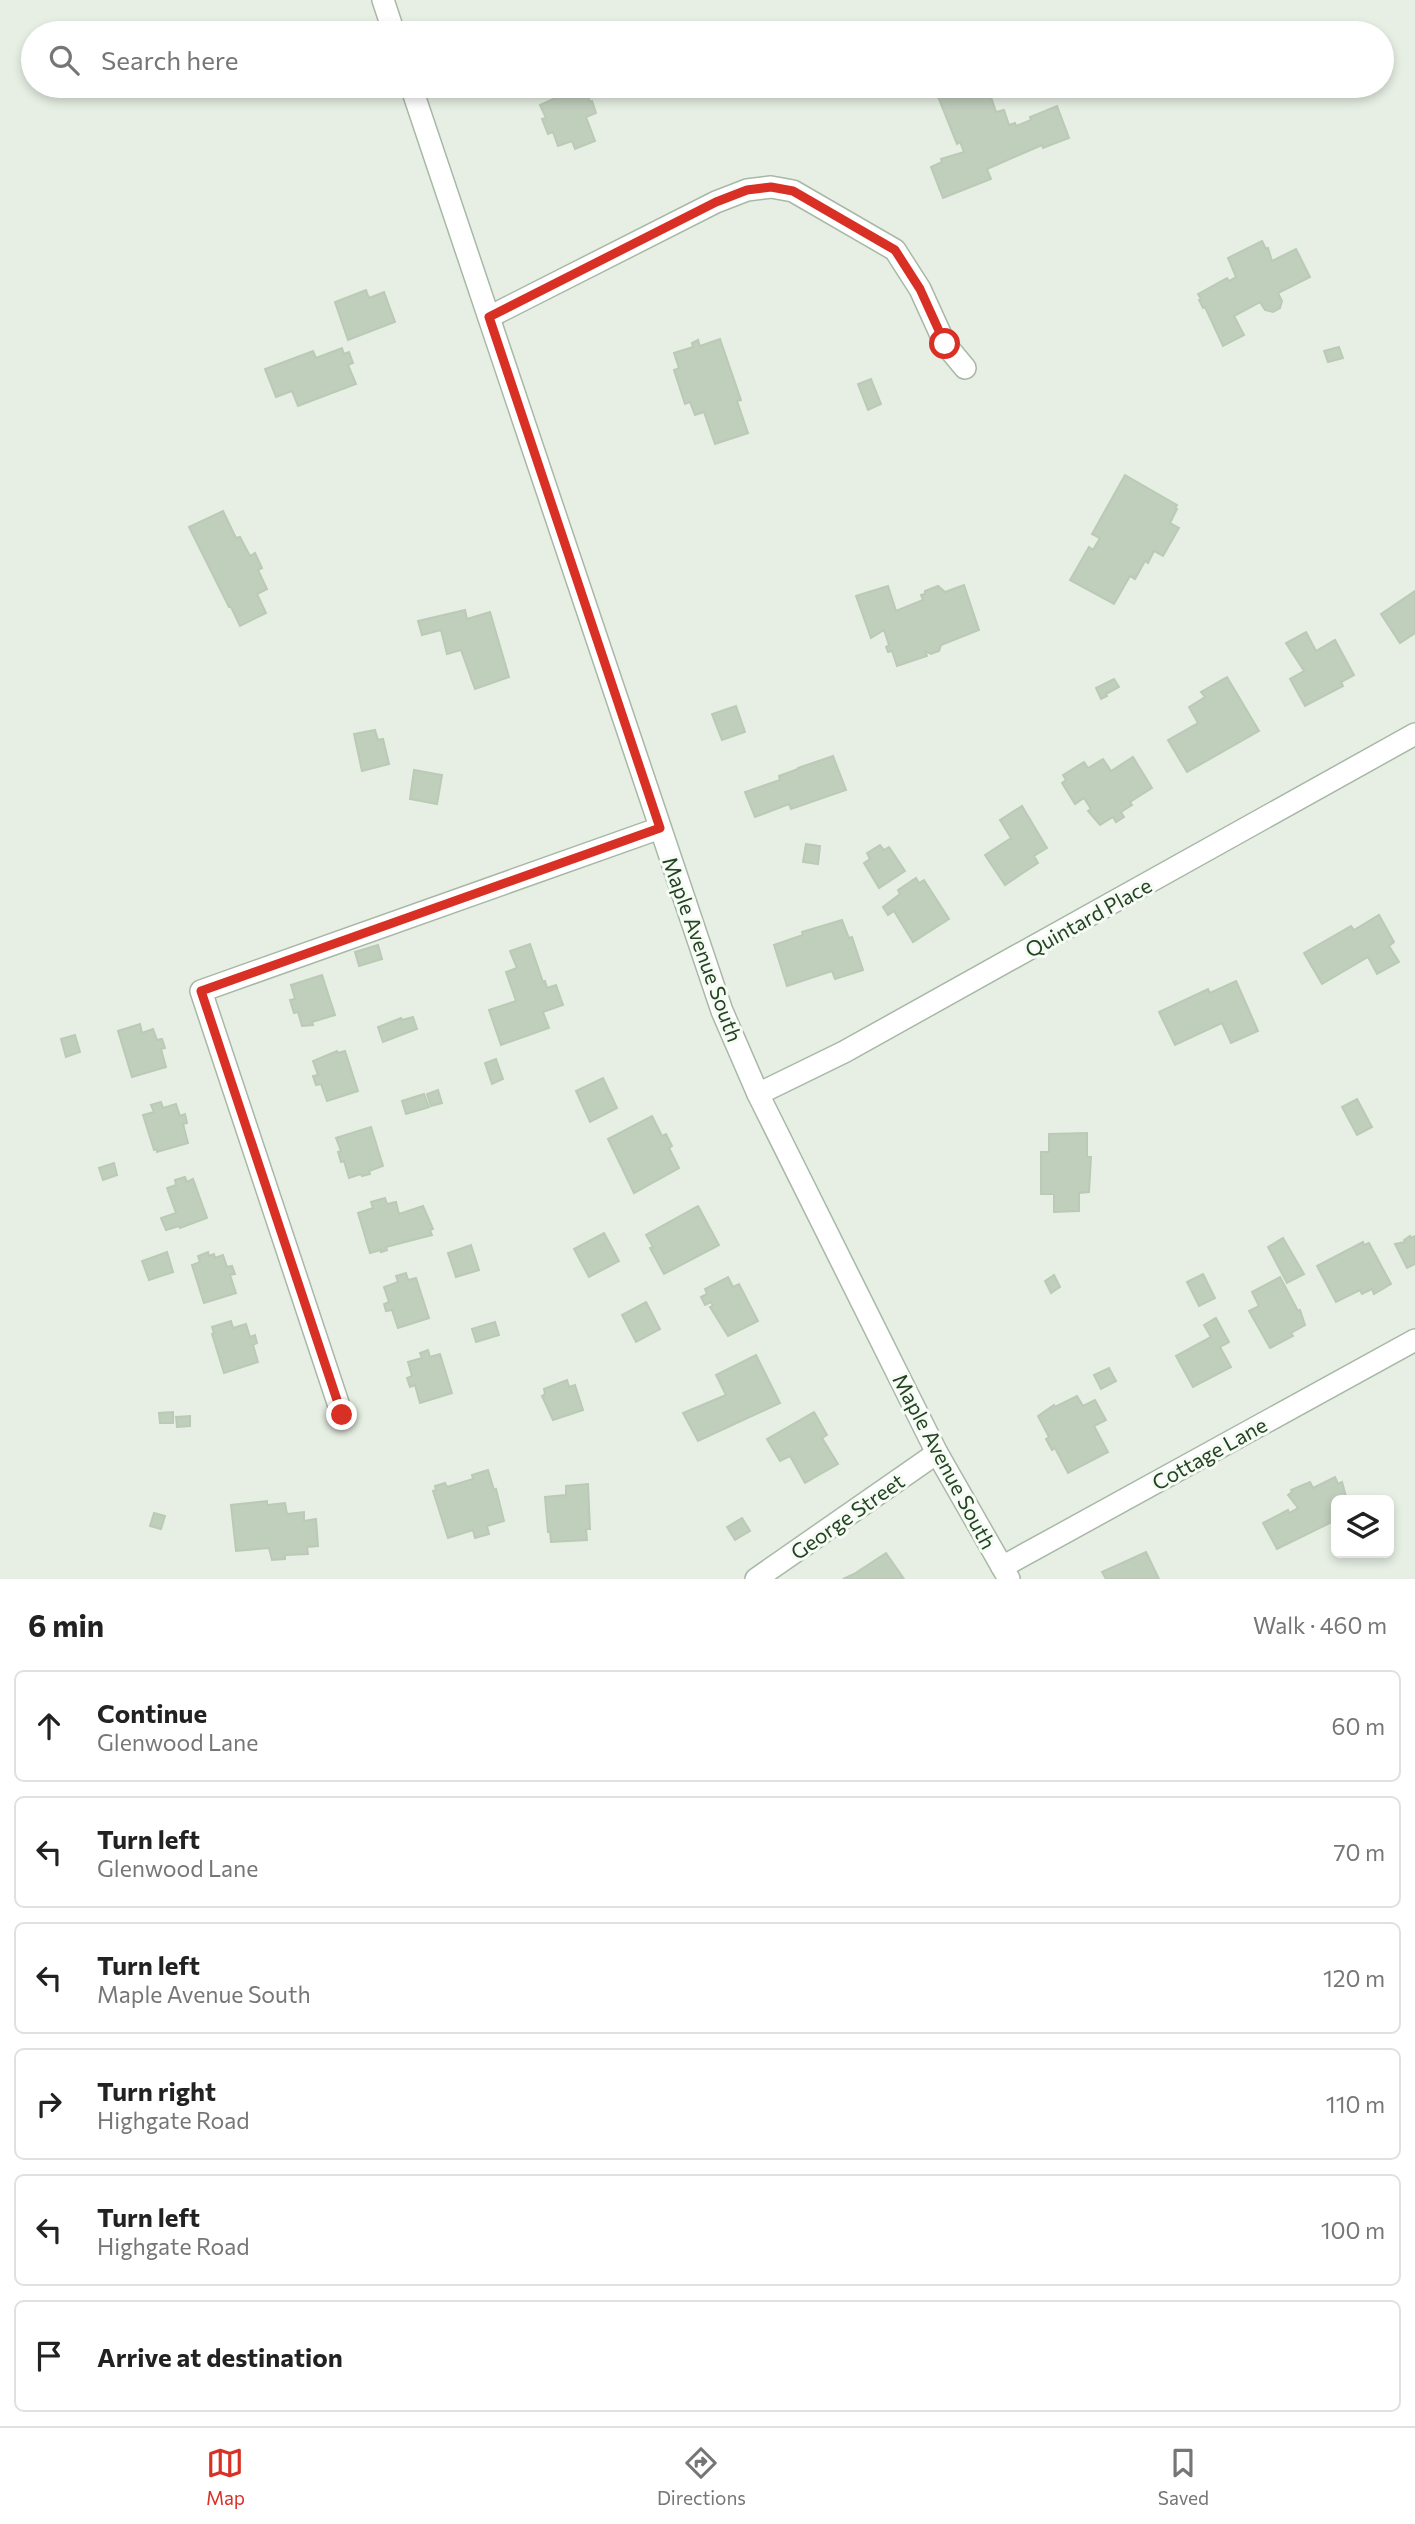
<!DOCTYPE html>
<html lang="en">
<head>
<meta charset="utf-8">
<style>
	:root { --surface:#fff; --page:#f2f2f2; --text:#222; --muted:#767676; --line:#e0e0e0; --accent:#d93025 }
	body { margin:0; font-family:Commissioner,sans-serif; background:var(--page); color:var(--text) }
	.controls { position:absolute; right:21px; bottom:21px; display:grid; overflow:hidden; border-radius:10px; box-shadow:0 4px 10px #0003 }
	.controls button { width:63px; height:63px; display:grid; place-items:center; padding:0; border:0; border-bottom:2px solid var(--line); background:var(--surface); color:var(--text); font:35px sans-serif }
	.stop { position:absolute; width:21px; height:21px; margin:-16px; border:5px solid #d93025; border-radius:50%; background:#fff }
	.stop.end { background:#d93025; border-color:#fff; box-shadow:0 2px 7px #0008 }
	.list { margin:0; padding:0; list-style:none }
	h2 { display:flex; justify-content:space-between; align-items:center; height:91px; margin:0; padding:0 28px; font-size:30px }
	h2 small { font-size:23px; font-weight:400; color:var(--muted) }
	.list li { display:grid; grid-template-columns:46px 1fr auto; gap:21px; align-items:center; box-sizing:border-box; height:112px; margin:0 14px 14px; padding:0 14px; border:2px solid var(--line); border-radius:10px }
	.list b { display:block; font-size:26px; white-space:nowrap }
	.list p { margin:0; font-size:23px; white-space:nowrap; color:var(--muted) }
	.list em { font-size:23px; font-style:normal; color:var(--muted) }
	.icon { flex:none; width:38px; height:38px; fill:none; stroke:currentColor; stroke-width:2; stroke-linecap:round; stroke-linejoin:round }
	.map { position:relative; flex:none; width:1415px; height:1579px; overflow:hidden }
	.search { position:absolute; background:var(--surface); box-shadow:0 4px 10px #0003; left:21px; right:21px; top:21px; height:77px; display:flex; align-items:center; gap:18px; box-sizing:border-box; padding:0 24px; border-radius:38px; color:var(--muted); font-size:26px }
	.sheet { height:847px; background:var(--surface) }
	nav { display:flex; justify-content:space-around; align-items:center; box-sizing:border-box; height:98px; border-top:2px solid var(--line); background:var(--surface); font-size:19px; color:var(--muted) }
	nav a { display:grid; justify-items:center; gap:4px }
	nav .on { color:var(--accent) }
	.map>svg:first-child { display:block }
</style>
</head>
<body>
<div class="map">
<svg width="1415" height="1579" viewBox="0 0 1415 1579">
	<rect width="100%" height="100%" fill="#e7efe4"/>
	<g fill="#c0cebc" stroke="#bacab6" stroke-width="2">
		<path d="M551,86H589L585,87L590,102L592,101L596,113L586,117L595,141L575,149L572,141L558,146L553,132L548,134L542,119L546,118L540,105L558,97Z"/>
		<path d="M943,86H990L989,91L996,112L1004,110L1009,125L1015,123L1016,126L1031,120L1030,117L1057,106L1069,138L1043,148L1042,145L987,169L991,179L943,198L931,167L942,162L941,159L964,152L960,142L957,144L935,89Z"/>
		<path d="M1262,241L1266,249L1268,248L1272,261L1296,249L1310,277L1278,293L1282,301L1280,308L1273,312L1265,310L1260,302L1234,316L1244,335L1223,346L1205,307L1203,308L1199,300L1201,299L1198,294L1227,278L1229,281L1236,277L1228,258Z"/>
		<path d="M366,290L369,298L384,292L395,322L348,340L335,302Z"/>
		<path d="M720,339L741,400L737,401L748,433L715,444L704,412L695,415L690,402L685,404L674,370L679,368L674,353L693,347L692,343L698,340L700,346Z"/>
		<path d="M1339,347L1343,358L1328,362L1324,351Z"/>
		<path d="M342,348L344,354L349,352L353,363L348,365L356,384L298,406L292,391L276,397L265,369L313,351L316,358Z"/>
		<path d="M871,379L881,404L868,410L858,384Z"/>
		<path d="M1125,475L1177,505L1175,508L1177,509L1170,523L1179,528L1163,556L1154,551L1148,563L1145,561L1135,579L1130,576L1114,604L1070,580L1089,547L1093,550L1100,538L1092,534Z"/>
		<path d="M223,511L236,538L240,537L250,556L255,553L262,568L258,570L267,589L257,594L266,613L240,626L231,607H229L189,527Z"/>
		<path d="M964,585L979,630L941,645L939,651L931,654L925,651L927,656L897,666L892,651L888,652L886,647L889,645L884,630L871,638L856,596L888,586L896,611L923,600L921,595L925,594V591L938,586L945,592Z"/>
		<path d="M1415,591V633L1400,643L1381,614Z"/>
		<path d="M465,610L467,619L490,612L509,677L475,689L461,650L447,654L441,630L422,635L418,621Z"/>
		<path d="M1306,632L1316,651L1335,640L1354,675L1341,682L1343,686L1305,706L1290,679L1304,671L1286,643Z"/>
		<path d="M1227,677L1259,731L1187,772L1168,740L1198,723L1189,707L1205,697L1201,692Z"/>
		<path d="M1114,679L1119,687L1106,694L1107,696L1101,699L1096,688Z"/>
		<path d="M736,706L745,732L722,740L712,714Z"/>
		<path d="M375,730L378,740L383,739L389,764L362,771L354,734Z"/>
		<path d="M833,756L846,790L791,809L789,804L755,817L745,792L780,780L779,776L798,769V768Z"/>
		<path d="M1133,757L1152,788L1130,802L1132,805L1121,812L1124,817L1116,822L1113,817L1100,825L1088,811L1091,809L1084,798L1075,804L1062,783L1066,780L1063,775L1084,762L1088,768L1103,759L1111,771Z"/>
		<path d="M414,770L442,775L437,804L410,799Z"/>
		<path d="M1022,806L1047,848L1034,856L1038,863L1005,885L985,855L1011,838L1000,820Z"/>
		<path d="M806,844L820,846L818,864L803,862Z"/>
		<path d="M880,845L884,850L889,847L905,871L879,888L864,863L870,859L867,853Z"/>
		<path d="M916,878L919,883L924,880L949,919L913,942L894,911L888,915L883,907L900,894L898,890Z"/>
		<path d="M1379,915L1394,942L1389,946L1399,962L1377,974L1368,957L1322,984L1304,953L1351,926L1354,930Z"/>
		<path d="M842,920L849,938L852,937L863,970L835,979L832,971L787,986L774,945L803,935L802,932Z"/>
		<path d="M530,944L543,982L545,981L547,988L556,985L563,1005L543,1012L549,1028L501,1045L489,1010L516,1001L506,972L517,968L510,951Z"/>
		<path d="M378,945L382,959L359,966L355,952Z"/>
		<path d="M322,975L335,1015L312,1022L313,1025L302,1026L298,1012L294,1013L290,1000L295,999L291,985Z"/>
		<path d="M1236,981L1258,1031L1231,1043L1222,1023L1175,1045L1159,1012L1208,989L1210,993Z"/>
		<path d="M413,1017L417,1029L383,1042L378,1027L401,1018L402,1020Z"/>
		<path d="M140,1024L142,1033L153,1029L157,1040L162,1039L165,1048L161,1049L166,1067L132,1077L118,1031Z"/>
		<path d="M75,1035L80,1052L66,1057L61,1039Z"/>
		<path d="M337,1051L338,1053L345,1051L358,1091L327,1101L321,1084L316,1085L313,1076L318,1075L313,1061Z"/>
		<path d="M496,1059L503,1079L492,1084L485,1063Z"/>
		<path d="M603,1078L617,1108L590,1122L576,1091Z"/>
		<path d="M438,1090L442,1103L431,1106L427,1094Z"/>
		<path d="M424,1094L429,1107L406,1114L402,1101Z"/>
		<path d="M1357,1099L1372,1127L1357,1135L1342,1107Z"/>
		<path d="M161,1102L163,1108L176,1104L180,1116L185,1114L187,1123L183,1124L188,1143L157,1152V1149L154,1150L143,1115L154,1112L151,1105Z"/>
		<path d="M652,1116L662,1136L666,1134L672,1146L669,1148L679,1168L634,1193L608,1139Z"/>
		<path d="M371,1127L383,1166L369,1171L370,1174L362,1176L361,1174L349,1178L344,1161L341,1162L338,1152L341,1151L336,1138Z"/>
		<path d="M1087,1133V1157H1091L1089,1192L1079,1193V1211L1054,1212V1194H1041V1152H1049V1134Z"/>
		<path d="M114,1163L117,1175L103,1180L99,1168Z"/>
		<path d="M185,1177L187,1182L193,1179L207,1218L180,1228L179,1226L166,1230L161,1218L176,1213L167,1188L176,1185L175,1180Z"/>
		<path d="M385,1198L387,1204L396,1202L399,1214L423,1206L433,1229L430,1230L432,1235L386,1247L387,1250L381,1252V1250L370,1253L358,1213L373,1208L371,1202Z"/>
		<path d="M698,1206L719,1245L664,1274L650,1248L653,1247L646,1235Z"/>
		<path d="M604,1233L619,1261L589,1277L574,1249Z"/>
		<path d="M1410,1236L1411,1238L1415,1236V1264L1407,1268L1395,1244L1405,1242L1404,1240Z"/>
		<path d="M1283,1238L1304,1274L1287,1283L1268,1247Z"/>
		<path d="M1363,1242L1364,1245L1369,1243L1391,1284L1374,1294L1372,1289L1362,1294L1360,1290L1336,1302L1317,1266Z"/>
		<path d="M471,1245L479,1270L456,1277L448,1253Z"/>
		<path d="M167,1252L173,1272L149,1280L142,1261Z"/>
		<path d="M208,1252L209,1256L214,1254L215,1258L223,1255L227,1267L232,1266L235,1274L230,1275L236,1293L204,1303L192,1265L200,1262L198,1256Z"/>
		<path d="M406,1273L408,1280L416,1278L429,1318L398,1328L392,1310L386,1311L384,1304L389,1302L384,1287L398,1282L396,1276Z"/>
		<path d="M1203,1274L1215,1298L1199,1306L1187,1282Z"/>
		<path d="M1054,1275L1060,1287L1051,1293L1045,1281Z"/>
		<path d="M728,1277L733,1287L739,1284L758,1321L728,1336L710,1307L713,1306L711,1302L705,1305L701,1297L707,1294L705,1289Z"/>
		<path d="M1280,1277L1298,1311L1300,1310L1305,1325L1291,1333L1293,1336L1270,1348L1249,1311L1259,1306L1252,1292Z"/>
		<path d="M646,1302L660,1329L636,1342L622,1315Z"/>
		<path d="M1216,1318L1229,1342L1220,1347L1231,1367L1193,1387L1176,1356L1211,1337L1204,1325Z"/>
		<path d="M231,1321L233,1328L246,1324L250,1337L255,1335L257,1343L253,1345L258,1362L224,1373L212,1334L214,1333L212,1327Z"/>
		<path d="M495,1322L499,1335L476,1342L472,1329Z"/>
		<path d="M428,1350L430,1357L440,1354L452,1393L420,1403L415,1385L410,1387L407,1378L412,1376L408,1362L422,1358L420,1353Z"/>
		<path d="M756,1355L780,1403L698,1441L683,1413L726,1395L716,1375Z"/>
		<path d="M1109,1368L1116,1381L1101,1389L1094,1375Z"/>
		<path d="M567,1380L569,1387L575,1385L583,1410L553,1420L542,1396L545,1394L544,1389Z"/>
		<path d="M1077,1396L1083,1406L1095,1400L1106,1420L1094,1426L1108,1452L1068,1473L1055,1448L1052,1450L1046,1439L1049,1437L1038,1416L1054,1405L1055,1407Z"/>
		<path d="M173,1412V1423H160L159,1413Z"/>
		<path d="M814,1412L827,1435L822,1438L838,1464L805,1483L790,1456L780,1461L767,1439Z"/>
		<path d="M190,1416V1426L177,1427L176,1417Z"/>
		<path d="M488,1470L494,1490L496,1489L504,1521L487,1526L489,1534L475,1538L473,1530L448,1538L433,1491L436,1490L435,1486L445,1483L447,1487L473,1479L472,1475Z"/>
		<path d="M1335,1477L1338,1484L1342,1482L1347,1500H1336V1520L1277,1549L1263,1523L1288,1510L1289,1513L1298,1508L1288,1495L1292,1492L1291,1490L1310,1482L1313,1488Z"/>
		<path d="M588,1484L590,1529H586L587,1540L551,1542L550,1531L548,1532L545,1497L566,1495V1486Z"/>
		<path d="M267,1501V1505L285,1503L287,1514L304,1512V1521L316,1519L318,1546L307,1547L308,1554L285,1555V1559L272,1560L269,1548L236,1551L231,1505Z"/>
		<path d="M154,1513L165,1516L161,1529L150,1526Z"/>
		<path d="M742,1518L750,1531L735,1540L727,1527Z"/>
		<path d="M1146,1552L1159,1579H1106L1102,1572Z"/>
		<path d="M886,1553L904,1579H843L854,1574Z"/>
	</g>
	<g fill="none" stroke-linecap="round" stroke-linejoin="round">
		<g stroke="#a8b8a6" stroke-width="24">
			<g id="minor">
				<path d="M383,0L394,33"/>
				<path d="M411,86L722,1011L758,1094L937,1453L1009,1579"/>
				<path d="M489,317L716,202L747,190L771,187L793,191L895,250L920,289L945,344L965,368"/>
				<path d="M758,1094L844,1052L1415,734"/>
				<path d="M342,1415L201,991L660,828"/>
				<path d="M1002,1567L1415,1340"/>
				<path d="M756,1579L937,1453"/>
			</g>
		</g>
		<use href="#minor" stroke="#fff" stroke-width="21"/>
	</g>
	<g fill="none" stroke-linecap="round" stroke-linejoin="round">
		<path stroke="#d93025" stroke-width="9" d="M342,1415L201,991L660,828L489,317L716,202L747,190L771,187L793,191L895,250L920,289L945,344"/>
	</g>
	<g text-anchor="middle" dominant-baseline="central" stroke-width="6" stroke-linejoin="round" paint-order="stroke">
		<g font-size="21" fill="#224421" stroke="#f7fbf6">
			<text transform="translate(1088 917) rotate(-29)">Quintard Place</text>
			<text transform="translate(703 949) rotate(70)">Maple Avenue South</text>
			<text transform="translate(1209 1453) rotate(-29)">Cottage Lane</text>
			<text transform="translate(945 1461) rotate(62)">Maple Avenue South</text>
			<text transform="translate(847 1516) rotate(-35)">George Street</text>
		</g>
	</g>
</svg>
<div class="controls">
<button><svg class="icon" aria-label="layers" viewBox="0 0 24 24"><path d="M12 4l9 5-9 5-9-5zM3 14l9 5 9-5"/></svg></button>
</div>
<div class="stop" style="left:945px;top:344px"></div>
<div class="stop end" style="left:342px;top:1415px"></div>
<div class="search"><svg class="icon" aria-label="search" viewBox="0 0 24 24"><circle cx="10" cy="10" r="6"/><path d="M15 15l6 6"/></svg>Search here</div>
</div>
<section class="sheet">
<h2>6 min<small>Walk · 460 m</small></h2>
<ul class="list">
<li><svg class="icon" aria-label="ahead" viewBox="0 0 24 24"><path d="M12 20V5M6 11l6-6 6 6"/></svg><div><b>Continue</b><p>Glenwood Lane</p></div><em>60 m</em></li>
<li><svg class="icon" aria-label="left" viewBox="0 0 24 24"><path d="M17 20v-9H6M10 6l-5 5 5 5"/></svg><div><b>Turn left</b><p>Glenwood Lane</p></div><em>70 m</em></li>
<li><svg class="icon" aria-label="left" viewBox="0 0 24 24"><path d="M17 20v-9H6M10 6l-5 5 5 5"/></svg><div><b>Turn left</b><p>Maple Avenue South</p></div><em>120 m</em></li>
<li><svg class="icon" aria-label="right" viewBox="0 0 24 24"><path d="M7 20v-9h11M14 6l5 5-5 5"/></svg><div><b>Turn right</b><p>Highgate Road</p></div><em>110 m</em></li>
<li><svg class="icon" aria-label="left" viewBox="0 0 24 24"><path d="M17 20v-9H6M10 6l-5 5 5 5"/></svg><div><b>Turn left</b><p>Highgate Road</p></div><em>100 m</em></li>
<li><svg class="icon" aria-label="arrive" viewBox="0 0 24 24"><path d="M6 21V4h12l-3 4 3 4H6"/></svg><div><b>Arrive at destination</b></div></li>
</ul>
</section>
<nav>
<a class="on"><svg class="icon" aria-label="map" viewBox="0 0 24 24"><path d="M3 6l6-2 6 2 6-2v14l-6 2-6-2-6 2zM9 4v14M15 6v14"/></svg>Map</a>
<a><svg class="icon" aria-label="directions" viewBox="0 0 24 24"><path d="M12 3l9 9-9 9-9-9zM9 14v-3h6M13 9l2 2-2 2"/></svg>Directions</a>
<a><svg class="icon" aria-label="saved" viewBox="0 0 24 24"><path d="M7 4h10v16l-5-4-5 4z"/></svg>Saved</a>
</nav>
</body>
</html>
